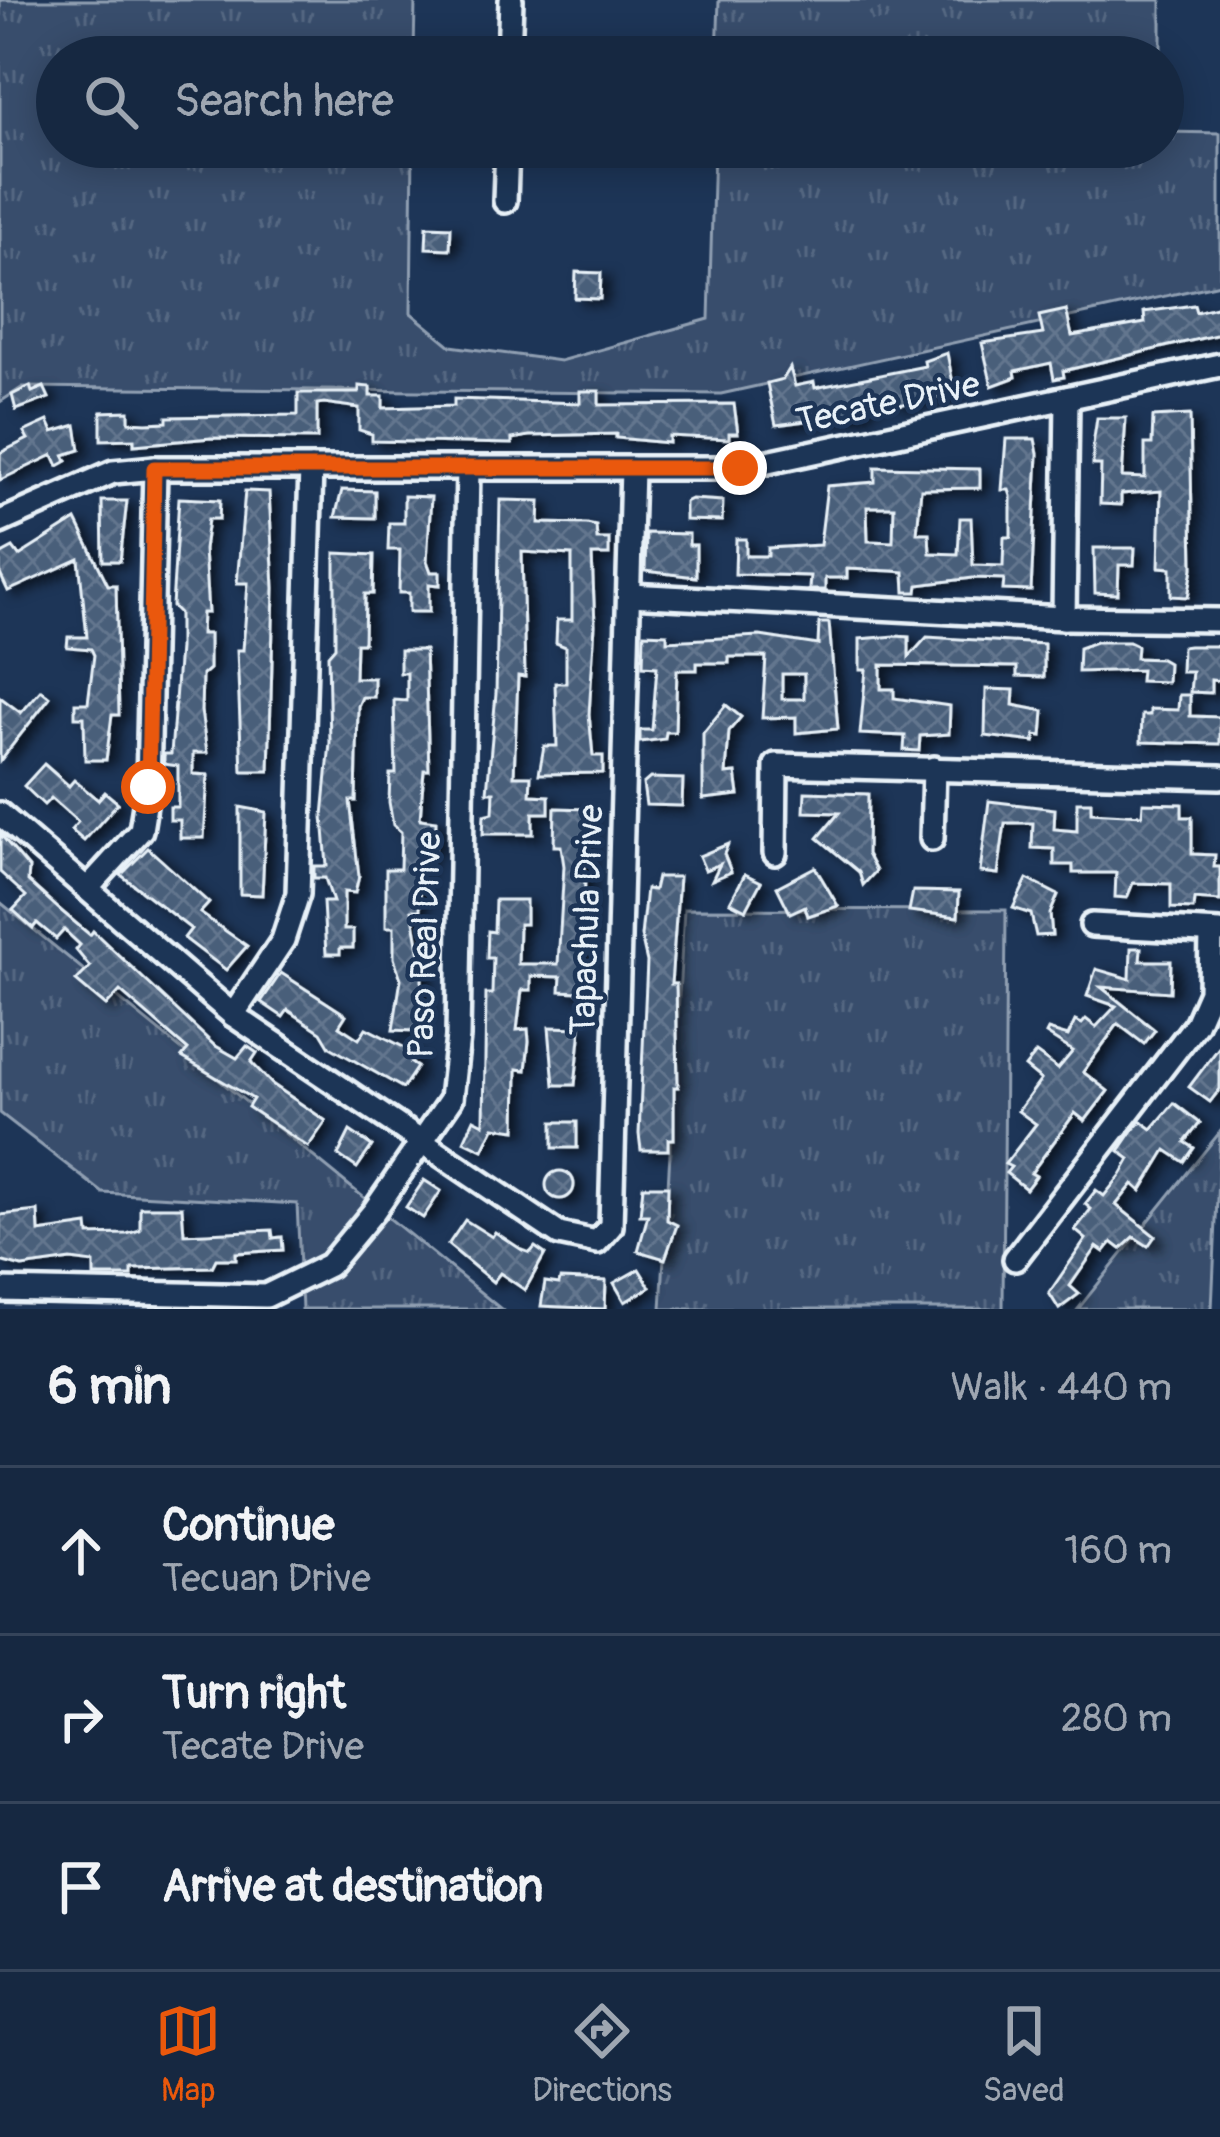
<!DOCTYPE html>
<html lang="en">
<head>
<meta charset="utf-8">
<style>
	:root { --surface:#162841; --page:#23344c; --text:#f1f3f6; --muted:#9ea6b1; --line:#35445a; --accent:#ea580c }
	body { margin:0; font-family:Pangolin,sans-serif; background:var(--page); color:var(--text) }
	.stop { position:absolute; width:36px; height:36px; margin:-27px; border:9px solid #ea580c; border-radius:50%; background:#fff }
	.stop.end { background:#ea580c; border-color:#fff; box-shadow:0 3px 12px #0008 }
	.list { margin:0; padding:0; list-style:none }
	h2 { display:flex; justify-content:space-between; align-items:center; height:156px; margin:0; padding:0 48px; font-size:51px }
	h2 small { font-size:39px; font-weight:400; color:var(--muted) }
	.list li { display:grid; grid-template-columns:78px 1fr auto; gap:36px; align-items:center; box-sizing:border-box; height:168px; padding:0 48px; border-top:3px solid var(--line) }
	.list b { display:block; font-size:45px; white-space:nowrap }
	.list p { margin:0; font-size:39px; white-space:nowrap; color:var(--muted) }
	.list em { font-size:39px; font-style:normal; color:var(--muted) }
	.icon { flex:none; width:66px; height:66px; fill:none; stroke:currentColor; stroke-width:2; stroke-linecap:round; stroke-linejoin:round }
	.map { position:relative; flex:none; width:1220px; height:1309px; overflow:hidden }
	.search { position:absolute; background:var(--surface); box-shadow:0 6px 30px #0003; left:36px; right:36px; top:36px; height:132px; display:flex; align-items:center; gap:30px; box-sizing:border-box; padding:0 42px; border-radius:66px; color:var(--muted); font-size:45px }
	.sheet { height:660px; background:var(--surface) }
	nav { display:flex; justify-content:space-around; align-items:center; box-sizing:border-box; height:168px; border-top:3px solid var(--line); background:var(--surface); font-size:33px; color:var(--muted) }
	nav a { display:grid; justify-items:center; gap:6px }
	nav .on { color:var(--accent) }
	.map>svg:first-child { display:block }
</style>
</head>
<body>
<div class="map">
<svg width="1220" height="1309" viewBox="0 0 1220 1309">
	<defs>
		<pattern id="grass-tufts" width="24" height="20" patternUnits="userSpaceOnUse" patternTransform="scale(3)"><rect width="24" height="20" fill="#374d6c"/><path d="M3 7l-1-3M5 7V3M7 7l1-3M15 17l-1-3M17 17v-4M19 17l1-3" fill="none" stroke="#546782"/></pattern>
		<pattern id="building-cross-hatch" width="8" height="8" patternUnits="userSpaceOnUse" patternTransform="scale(3)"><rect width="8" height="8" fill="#495e7a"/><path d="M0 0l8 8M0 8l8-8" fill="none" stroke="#63768e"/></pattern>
		<filter id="shadow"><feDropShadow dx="8" dy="4.5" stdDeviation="6" flood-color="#0009"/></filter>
	</defs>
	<rect width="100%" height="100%" fill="#1d3557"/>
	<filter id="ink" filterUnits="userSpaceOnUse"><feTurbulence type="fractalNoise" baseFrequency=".00833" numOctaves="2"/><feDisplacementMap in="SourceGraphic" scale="24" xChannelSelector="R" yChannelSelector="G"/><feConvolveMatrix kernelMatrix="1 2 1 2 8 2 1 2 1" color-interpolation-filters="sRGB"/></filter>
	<g filter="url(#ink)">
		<g fill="url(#grass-tufts)" stroke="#909fb2" stroke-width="3">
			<path d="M0,0H415L414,57H57V147H413L411,313L451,346L560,361L709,319L714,147H1163V132L1220,133V284L721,394L23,387L0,402Z"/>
			<path d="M719,0H1161V57H717Z"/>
			<path d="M0,902L501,1309H302L297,1204L103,1193L0,1113Z"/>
			<path d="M684,909L1006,910L1003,1309H661Z"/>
			<path d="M1220,1132L1212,1309H1078Z"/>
		</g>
		<g fill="url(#building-cross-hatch)" stroke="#e8f1f8" stroke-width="3" fill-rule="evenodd" filter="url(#shadow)">
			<path d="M427,226L451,227L450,249L426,248Z"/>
			<path d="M576,272L601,273L600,299L575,298Z"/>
			<path d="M1194,305L1196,312L1220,306V334L1063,371L1064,377L1054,379L1051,363L1015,371L1016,377L992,386L982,343L1043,334L1039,316L1066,310L1072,336L1145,323L1144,312Z"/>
			<path d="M947,353L955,393L899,405L897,396L862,403L864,413L776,425L767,383L783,379L790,368L795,386L814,382L815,388L925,366L924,361Z"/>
			<path d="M30,386L32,392L44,387L49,398L16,410L12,395Z"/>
			<path d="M359,386L370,387V396H383V408L454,406V399L580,403V391H599V405L734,404L738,433H729V439L669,436V443L616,438V434L529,436L512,439V444L372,441V434L359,430V408L324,403L317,404V439L211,438L134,445V439L101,440V412L129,411V422L146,423L167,422V417L298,415V393H359Z"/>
			<path d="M1190,415L1193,568L1188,597L1171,596V568L1159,567L1161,491L1121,494V505L1100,504L1101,465H1093V445L1097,418H1126L1122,477L1145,478V444H1152L1153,417Z"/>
			<path d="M48,421L53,432L76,425L80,450L64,455L67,461L58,466L53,455L0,480V453L28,439L24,432Z"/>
			<path d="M1006,439H1035L1038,454L1031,591L1003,590L1004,579L973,578L918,585L917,592H905L904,572L892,571L847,569V578H825V590H809L810,576L735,574L736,539H746V556H768V548L820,545L827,486L875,482V467L980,469V488L921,489L917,533H929L930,553L958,554L960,518H971L973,565L1003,566L1004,537H1011V496L1009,490H1002ZM867,507H894L893,542L868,541Z"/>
			<path d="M342,490L375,491V518L335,517Z"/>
			<path d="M245,491L269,492L274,588L269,771H242L237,650H243L248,583H237Z"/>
			<path d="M404,496L431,497L427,561L431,572H440V585L429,584V612H409V593H399L400,550H388L389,523H404Z"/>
			<path d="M179,498L220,500L219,519H208L204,550L208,613H202L201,634H209V669L202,675L201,711L207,753H193V774L208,775L204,838H180V820H170V807H178V766L164,764V754H171L179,648V613L172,606Z"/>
			<path d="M691,499L723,501L722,521L685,520V502Z"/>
			<path d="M500,500L540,501L539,523L587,524L596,526L597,539H609V555H592L595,625L589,714L593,756H603V773L539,774L544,746H557L555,683H566V647L556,643L557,620H572V555L522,552L525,677L518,676L514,776H531L530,795L549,796V813H533V834H483L484,815L493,813L494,792H487L496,694Z"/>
			<path d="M102,501H127L120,561H103Z"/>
			<path d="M76,520L108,585H116L119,715H112L106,760H85L84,717H75V703H88L94,655L91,649L67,647L68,637H87L79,559L8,591L0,574V555L13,548L19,556Z"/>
			<path d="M646,533L689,534V545H696V577L645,571Z"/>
			<path d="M1094,548H1135L1134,565H1119L1118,594L1095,593Z"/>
			<path d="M335,553L374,555L373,594H365L364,643H356L355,678H374V697H362L358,706L356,801H350L359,876L355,893L344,892V930H353V948H340V954H326L323,902H333L325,878H314V866H327L323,816L330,743L328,655L335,647Z"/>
			<path d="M819,623H829L838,729L796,733V717L762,718L766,657H729V663H697V670H677L675,732H666L665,739L640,742V730H652L657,667L643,666L644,633L667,634V641L760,636L818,645ZM782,674H804V699H782Z"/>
			<path d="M896,636L909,637V657L927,637L1044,644V677L1017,676V667L881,665V689H894V698L950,706L949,734L920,736L919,751L904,750L905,736L860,734L866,670H860V639Z"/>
			<path d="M1096,642H1129L1137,646L1136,658L1161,659L1168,663L1167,682L1140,681L1141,670L1078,672L1079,648Z"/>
			<path d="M1189,646H1220V681L1211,680V693L1190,692L1192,672H1181L1182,647Z"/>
			<path d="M400,650H425L429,770H424L420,819L436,821L435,849L426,848V864L421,863L420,910H412L422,966V1012L415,1031L393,1030L401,979L394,958V927H386V869H400L401,832L393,825L389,802L390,774H396L394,700L407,701V673H400Z"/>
			<path d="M986,689L1014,690L1013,705L1044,711L1042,736L1035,735V742L985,736Z"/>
			<path d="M41,690L50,697L0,761V697L21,713Z"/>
			<path d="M1179,695H1190V716L1220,717V744L1141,742L1142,715H1150V709L1178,710Z"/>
			<path d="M726,705L741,717L729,731L726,774L736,773L739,795L703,799V733Z"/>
			<path d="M44,764L69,786L74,780L98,800L105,792L118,803L84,841L71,830L78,822L51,798L44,805L24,786Z"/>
			<path d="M650,778L683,779L682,806L646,805L643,784Z"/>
			<path d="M805,792L868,794L867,854L876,871L863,885L859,872L818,838L839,813L804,812Z"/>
			<path d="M989,801L1055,809L1054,829L1077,831V802H1091V812L1142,815L1143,803L1182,804V817H1192V854L1215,855L1214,867H1220V901L1194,899L1193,909L1171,908V884L1133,883L1127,898L1115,897L1116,873H1073V865H1054V849L1032,848L1033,823H1005L998,874L980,872Z"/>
			<path d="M240,807L266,812L262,895L240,894Z"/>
			<path d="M555,808L587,809L582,979L579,992L560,991L561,977L531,976V990H522L517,1030L528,1029L529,1041L526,1070L517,1069L516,1130L494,1127L483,1150L464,1141L474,1119L484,1124L486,994H492L493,958H487L488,931L494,932L495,900H526V924H519L518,964H558L564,866L561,846H554Z"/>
			<path d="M0,834L29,868L28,881L59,909L90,935L93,931L214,1045L237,1058L247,1046L257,1053L251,1062L272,1084L326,1121L308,1147L248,1107L253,1099L182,1057L188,1050L120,991L106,1006L76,981L90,967L76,950L80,945L64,930L56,939L37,923L33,928L13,910L26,896L0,872Z"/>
			<path d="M728,844L724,854L731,872L712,880L720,864L705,870L699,856Z"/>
			<path d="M148,848L209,903L200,913L247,946L226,970L184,938L191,929L121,875Z"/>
			<path d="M815,867L838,906L808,916L805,906L790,913L777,887Z"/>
			<path d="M745,874L761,882L746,910L730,902Z"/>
			<path d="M657,877H679L671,984H676L678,1087H674V1139H668V1150H641L639,1134L647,962L641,936L646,889L654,890Z"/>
			<path d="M1027,879L1058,895L1050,914L1052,935L1036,936L1031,914L1013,908Z"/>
			<path d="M913,891L959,892L958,917L909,911Z"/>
			<path d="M1131,948H1141L1140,961H1171L1170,992L1101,987L1155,1030L1144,1044L1118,1024L1083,1072L1108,1091L1085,1121L1075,1113L1031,1173L1036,1176L1026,1189L1006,1173L1011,1167L1005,1164L1036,1124L1018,1111L1041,1080L1025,1067L1036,1053L1058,1069L1073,1051L1046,1034L1048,1030L1068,1036L1075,1021L1082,1024L1086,1019L1096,1027L1116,1006L1087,996L1096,969L1130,979Z"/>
			<path d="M281,973L346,1015L339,1026L359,1039L366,1028L417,1054L411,1063L417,1067L403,1088L330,1047L321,1032L288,1010L283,1017L261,1002Z"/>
			<path d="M549,1027L581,1028L575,1085H554Z"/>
			<path d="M1220,1046V1089L1210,1102L1189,1087Z"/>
			<path d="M1174,1103L1200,1123L1185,1142L1194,1148L1184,1162L1166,1150L1141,1191L1133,1184L1116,1205L1155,1236L1148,1246L1134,1237L1121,1249L1112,1242L1104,1252L1097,1247L1070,1286L1079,1294L1059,1309L1049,1293L1086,1239L1075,1230L1091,1209L1085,1204L1096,1190L1104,1196L1121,1175L1130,1159L1119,1151L1134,1129L1141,1121L1152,1129Z"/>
			<rect x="553" y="1122" width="24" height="26"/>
			<path d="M350,1131L372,1146L357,1168L338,1155Z"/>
			<circle cx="560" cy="1185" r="14"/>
			<path d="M424,1180L441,1191L423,1218L406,1207Z"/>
			<path d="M643,1186H668L667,1220L677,1225L665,1259L638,1251L648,1215H640Z"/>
			<path d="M140,1207H182L184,1234L272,1230L273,1238L282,1237L283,1250L236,1253V1259H216L212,1267L132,1269V1276H94V1263L71,1260L22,1267L0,1261V1215L38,1211L39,1232L88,1225L89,1235L127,1234L140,1230Z"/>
			<path d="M465,1220L492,1237L495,1232L522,1250L530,1253L535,1247L545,1254L525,1290L500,1273L493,1282L448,1245Z"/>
			<path d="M639,1269L650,1287L625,1302L614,1283Z"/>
			<path d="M560,1279L606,1281L605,1309L541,1306L545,1282L559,1284Z"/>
		</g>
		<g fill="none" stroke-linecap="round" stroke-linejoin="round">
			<g stroke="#e8f1f8" stroke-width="30">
				<g id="minor">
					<path d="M509,57L511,0"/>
					<path d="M505,201L507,147"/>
					<path d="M0,522L113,472L155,468H740L1220,365"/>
					<path d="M629,595L1064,618L1220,620"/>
					<path d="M1064,618L1067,398"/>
					<path d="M0,814L233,1015L559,1234L597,1242L611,1226L632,468"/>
					<path d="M932,839L934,768"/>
					<path d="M775,853L776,765L1220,777"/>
					<path d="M87,889L141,830L148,787L155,468"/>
					<path d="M1092,925L1220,932"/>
					<path d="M233,1015L283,940L298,894L311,468"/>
					<path d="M1015,1259L1196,1024L1210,992L1211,932"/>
					<path d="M0,1290L266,1296L329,1265L374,1211L451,1099L458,1037L468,468"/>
				</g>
			</g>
			<use href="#minor" stroke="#1d3557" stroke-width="21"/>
		</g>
	</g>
	<g fill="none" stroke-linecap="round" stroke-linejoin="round" filter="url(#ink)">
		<path stroke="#ea580c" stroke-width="15" d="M148,787L154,468H740"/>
	</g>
	<g text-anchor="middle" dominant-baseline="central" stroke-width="9" stroke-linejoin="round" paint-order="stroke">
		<g font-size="36" fill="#e8f1f8" stroke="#1d3557">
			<text transform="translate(888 403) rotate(-12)">Tecate Drive</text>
			<text transform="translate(587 920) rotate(-88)">Tapachula Drive</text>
			<text transform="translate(425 945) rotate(-88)">Paso Real Drive</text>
		</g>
	</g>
</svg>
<div class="stop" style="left:148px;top:787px"></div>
<div class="stop end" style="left:740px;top:468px"></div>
<div class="search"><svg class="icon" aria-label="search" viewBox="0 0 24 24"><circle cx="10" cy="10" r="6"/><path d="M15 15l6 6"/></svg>Search here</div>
</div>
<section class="sheet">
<h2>6 min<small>Walk · 440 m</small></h2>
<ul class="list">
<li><svg class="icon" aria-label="ahead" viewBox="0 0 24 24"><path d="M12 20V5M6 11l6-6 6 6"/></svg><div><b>Continue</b><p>Tecuan Drive</p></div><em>160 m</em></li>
<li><svg class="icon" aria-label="right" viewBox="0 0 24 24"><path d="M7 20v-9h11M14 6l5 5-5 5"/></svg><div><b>Turn right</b><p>Tecate Drive</p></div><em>280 m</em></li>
<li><svg class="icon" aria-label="arrive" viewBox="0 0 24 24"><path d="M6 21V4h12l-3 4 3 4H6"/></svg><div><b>Arrive at destination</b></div></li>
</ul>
</section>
<nav>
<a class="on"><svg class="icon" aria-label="map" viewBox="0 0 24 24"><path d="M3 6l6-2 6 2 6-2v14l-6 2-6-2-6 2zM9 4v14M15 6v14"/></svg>Map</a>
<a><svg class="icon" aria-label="directions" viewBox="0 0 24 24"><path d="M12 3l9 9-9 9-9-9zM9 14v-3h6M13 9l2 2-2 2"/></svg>Directions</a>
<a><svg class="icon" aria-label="saved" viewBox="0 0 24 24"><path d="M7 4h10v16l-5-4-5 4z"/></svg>Saved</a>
</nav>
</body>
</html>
